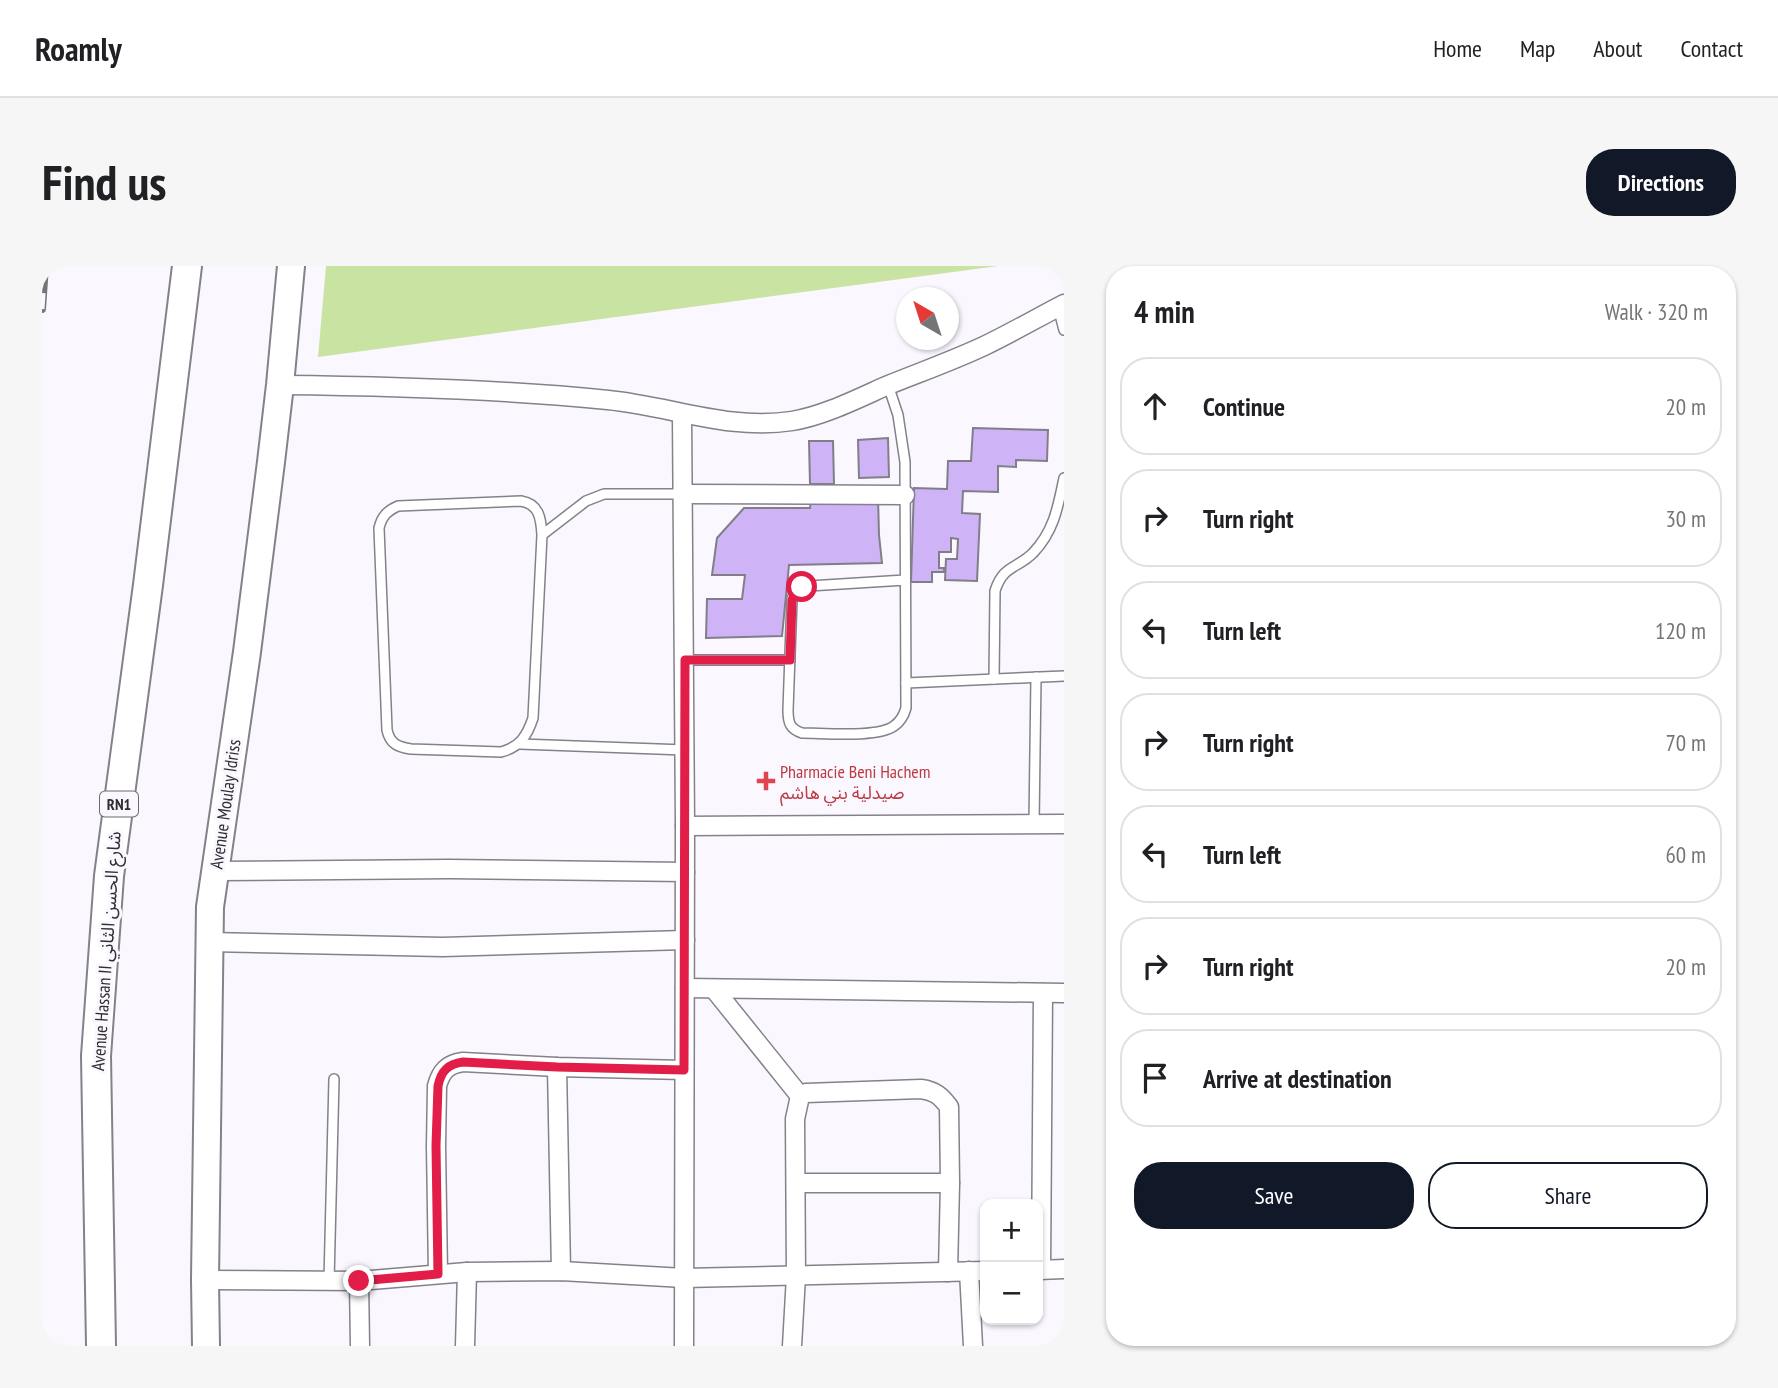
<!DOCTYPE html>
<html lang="en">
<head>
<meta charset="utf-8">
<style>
	:root { --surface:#fff; --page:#f6f6f6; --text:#202124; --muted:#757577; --line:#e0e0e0; --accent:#111827 }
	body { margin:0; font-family:"PT Sans Narrow","Noto Sans Arabic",sans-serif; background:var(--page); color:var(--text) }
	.controls { position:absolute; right:21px; bottom:21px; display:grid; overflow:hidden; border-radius:14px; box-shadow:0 2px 5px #0004 }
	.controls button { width:63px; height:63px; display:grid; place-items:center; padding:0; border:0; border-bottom:2px solid var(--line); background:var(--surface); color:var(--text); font:35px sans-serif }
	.compass { position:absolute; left:854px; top:21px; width:63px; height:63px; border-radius:50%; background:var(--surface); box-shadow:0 2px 5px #0004; rotate:321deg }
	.stop { position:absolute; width:21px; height:21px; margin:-16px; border:5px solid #e11d48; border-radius:50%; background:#fff }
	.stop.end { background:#e11d48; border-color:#fff; box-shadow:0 2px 7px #0008 }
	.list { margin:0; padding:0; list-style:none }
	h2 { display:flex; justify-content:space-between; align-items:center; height:91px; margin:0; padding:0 28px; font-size:30px }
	h2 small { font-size:23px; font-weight:400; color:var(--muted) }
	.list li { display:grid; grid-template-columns:46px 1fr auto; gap:21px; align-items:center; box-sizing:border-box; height:98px; margin:0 14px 14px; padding:0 14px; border:2px solid var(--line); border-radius:28px }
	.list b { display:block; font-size:26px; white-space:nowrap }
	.list em { font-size:23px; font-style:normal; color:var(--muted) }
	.actions { display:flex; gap:14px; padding:21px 28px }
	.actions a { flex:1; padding:16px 0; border:2px solid var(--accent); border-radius:28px; text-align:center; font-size:24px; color:var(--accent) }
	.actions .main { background:var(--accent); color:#fff }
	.icon { flex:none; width:38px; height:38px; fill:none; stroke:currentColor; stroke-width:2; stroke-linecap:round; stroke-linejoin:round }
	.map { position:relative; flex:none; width:1022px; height:1080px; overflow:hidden; border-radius:28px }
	header { display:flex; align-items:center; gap:42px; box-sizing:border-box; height:98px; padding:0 35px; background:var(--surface); border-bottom:2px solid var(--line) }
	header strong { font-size:33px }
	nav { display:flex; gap:38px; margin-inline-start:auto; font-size:24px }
	.intro { display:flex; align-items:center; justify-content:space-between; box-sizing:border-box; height:168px; padding:0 42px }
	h1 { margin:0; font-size:49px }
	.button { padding:18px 32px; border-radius:28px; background:var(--accent); color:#fff; font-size:24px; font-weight:700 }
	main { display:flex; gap:42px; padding:0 42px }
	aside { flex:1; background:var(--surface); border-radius:28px; box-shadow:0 2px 5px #0004 }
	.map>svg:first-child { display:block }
</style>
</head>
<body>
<header>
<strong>Roamly</strong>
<nav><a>Home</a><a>Map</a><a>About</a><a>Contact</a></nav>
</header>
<div class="intro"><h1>Find us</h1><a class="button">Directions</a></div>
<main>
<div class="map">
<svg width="1022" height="1080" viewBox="0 0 1022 1080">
	<rect width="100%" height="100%" fill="#faf7fe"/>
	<path fill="#c9e3a2" d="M284,0H956L276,91Z"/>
	<g fill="#ceb4f7" stroke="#817e88" stroke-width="2">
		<path d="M931,162L1006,164L1005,195L974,194V201L956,200V226L921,225L920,247L938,248L935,315L903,314L904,293H915L916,273L909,272V286H897V302H902V306H890V316H869L872,222L905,223L906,195H929Z"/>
		<path d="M846,172L847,211L817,212L816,174Z"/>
		<path d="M767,175H791L792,218H768Z"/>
		<path d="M836,231L837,269L840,297L747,299L740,370L664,372L665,333H700L703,309H670L675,272L702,242H768L769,234Z"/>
	</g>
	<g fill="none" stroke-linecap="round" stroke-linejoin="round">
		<g stroke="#84818b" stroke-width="12">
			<g id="lane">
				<path d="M1016,41L1022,64"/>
				<path d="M846,119L856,149L863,196L864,442C862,449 858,456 852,460C836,472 782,467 760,467C748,463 746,457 746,444L750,333C753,324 758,321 767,320L863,314"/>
				<path d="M500,269L491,452C485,470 478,481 459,486L369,483C356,481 348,478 345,464L337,262C340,250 345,245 356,240L479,235C497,238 499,252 500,269L544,235L562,228H641"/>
				<path d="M643,394H748"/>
				<path d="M952,413L953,325C961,299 975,303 991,287C1012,265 1016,241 1022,212"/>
				<path d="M864,417L1022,410"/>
				<path d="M478,478L643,484"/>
				<path d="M992,558L994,411"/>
				<path d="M287,1015L292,813"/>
			</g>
		</g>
		<g stroke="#84818b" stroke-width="21">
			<g id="street">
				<path d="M238,119C348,120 457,123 566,134C628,140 687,165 750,155C781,150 815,133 844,120C876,107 910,95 942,80C969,67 995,52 1022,38"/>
				<path d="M640,148L643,560L642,1080"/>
				<path d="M641,228L863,229"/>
				<path d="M643,560L1022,558"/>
				<path d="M173,605L407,603L643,606"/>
				<path d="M167,676L401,681L643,674"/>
				<path d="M643,722L1022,727"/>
				<path d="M672,723L758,830"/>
				<path d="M515,801L519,1005"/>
				<path d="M754,917H908"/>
				<path d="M996,1004L1022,1003"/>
				<path d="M999,1004L1001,727"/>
				<path d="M927,1005L931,1080"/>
				<path d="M396,1008L394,880L395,820C399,805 406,798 421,796L515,801L642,804"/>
				<path d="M163,1014L317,1015L425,1006L519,1005L642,1012L943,1005"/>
				<path d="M317,1015L318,1080"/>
				<path d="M423,1080L425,1006"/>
				<path d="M750,1080L754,1010L753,853L758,830L764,827L879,823C893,825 899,830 907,841L908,917L906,1006"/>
			</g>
		</g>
		<g stroke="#84818b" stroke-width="30">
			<path id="secondary" d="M164,1080L163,1014L168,641L205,386L229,196L238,119L249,0"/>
		</g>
		<g stroke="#84818b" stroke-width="32">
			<path id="primary" d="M59,1080L54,790L67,610L106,319L145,0"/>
		</g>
		<use href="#lane" stroke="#fff" stroke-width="9"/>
		<use href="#street" stroke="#fff" stroke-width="18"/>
		<use href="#secondary" stroke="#fff" stroke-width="26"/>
		<use href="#primary" stroke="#fff" stroke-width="28"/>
		<g stroke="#767479" stroke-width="8">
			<path id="rail" d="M0,43L3,0"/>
		</g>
		<use href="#rail" stroke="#faf7fe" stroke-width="5" stroke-dasharray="16" stroke-linecap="butt"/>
	</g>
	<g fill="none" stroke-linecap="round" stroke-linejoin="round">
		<path stroke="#e11d48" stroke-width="9" d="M317,1015L396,1008L394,880L396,820C399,805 406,798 421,796L515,801L642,804L643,394H748L750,334L755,323L760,321"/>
	</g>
	<path fill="#e0444e" stroke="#faf7fe" stroke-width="2.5" d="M720.5 504.5h7v7h7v7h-7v7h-7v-7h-7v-7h7z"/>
	<g text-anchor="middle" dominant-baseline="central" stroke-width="6" stroke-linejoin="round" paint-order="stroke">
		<rect fill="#faf7fe" stroke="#6c6a6f" stroke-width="2" x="58" y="525.5" width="38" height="25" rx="5"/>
		<g font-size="16" font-weight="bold" fill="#2f2e32">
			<text x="77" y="538">RN1</text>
		</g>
		<g font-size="18" fill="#be3a42" stroke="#faf7fe" text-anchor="start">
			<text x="738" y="505">Pharmacie Beni Hachem<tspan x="738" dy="21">صيدلية بني هاشم</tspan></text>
		</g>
		<g font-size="18" fill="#2f2e32" stroke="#faf7fe">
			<text transform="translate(183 538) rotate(-82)">Avenue Moulay Idriss</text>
			<text transform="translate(64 685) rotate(-86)">Avenue Hassan II شارع الحسن الثاني</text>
		</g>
	</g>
</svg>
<div class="controls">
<button>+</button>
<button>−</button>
</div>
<svg class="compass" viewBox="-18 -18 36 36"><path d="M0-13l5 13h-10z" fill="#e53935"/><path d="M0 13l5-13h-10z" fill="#757577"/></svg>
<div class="stop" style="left:760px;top:321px"></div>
<div class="stop end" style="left:317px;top:1015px"></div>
</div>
<aside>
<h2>4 min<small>Walk · 320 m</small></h2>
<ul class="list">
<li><svg class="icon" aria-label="ahead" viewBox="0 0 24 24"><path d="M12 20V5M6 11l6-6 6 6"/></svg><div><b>Continue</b></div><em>20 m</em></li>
<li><svg class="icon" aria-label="right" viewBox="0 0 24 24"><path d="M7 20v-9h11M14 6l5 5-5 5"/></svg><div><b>Turn right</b></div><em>30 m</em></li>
<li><svg class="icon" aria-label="left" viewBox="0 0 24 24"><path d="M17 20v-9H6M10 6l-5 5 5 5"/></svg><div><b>Turn left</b></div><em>120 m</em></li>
<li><svg class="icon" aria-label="right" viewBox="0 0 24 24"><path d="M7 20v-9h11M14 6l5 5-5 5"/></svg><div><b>Turn right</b></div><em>70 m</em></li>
<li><svg class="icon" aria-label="left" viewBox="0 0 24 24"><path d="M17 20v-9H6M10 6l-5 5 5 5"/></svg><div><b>Turn left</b></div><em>60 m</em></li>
<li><svg class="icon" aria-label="right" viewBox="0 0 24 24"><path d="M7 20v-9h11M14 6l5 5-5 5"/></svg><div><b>Turn right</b></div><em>20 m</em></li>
<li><svg class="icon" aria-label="arrive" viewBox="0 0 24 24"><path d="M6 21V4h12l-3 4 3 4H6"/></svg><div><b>Arrive at destination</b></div></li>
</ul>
<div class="actions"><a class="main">Save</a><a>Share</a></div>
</aside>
</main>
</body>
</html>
